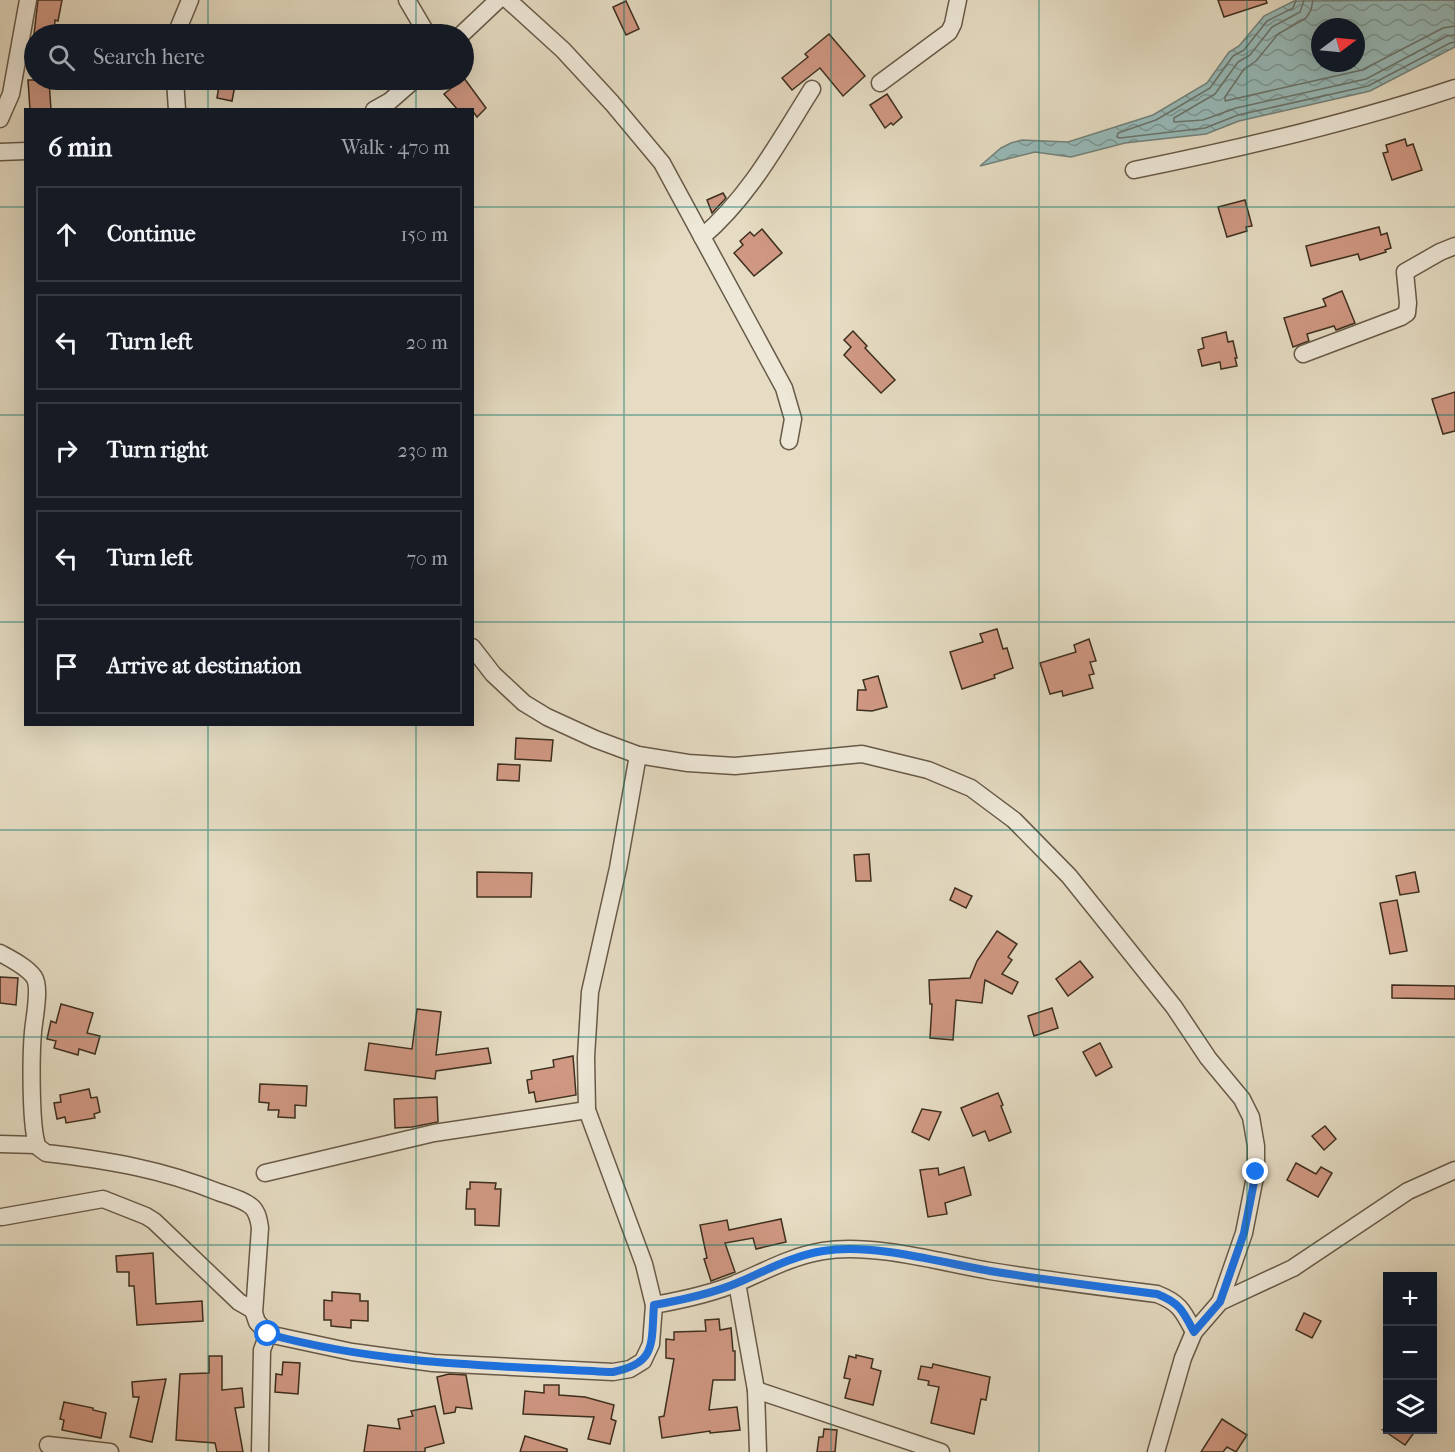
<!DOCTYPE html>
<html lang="en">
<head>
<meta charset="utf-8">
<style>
	:root { --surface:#171b24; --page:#20242c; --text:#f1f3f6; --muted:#9ea1a6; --line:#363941 }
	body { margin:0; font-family:"IM FELL French Canon",serif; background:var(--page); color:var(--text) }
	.controls { position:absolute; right:18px; bottom:18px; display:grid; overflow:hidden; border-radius:0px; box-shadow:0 6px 24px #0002 }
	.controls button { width:54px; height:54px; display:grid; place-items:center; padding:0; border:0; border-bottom:2px solid var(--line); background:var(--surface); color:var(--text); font:30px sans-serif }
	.compass { position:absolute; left:1311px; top:18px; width:54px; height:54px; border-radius:50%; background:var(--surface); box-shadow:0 6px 24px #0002; rotate:74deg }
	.stop { position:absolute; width:18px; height:18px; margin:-14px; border:4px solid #1a73e8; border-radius:50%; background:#fff }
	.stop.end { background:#1a73e8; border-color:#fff; box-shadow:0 2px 6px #0008 }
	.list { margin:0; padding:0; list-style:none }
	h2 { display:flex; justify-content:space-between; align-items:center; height:78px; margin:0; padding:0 24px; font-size:26px }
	h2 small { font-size:20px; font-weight:400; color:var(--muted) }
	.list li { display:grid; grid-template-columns:39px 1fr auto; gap:18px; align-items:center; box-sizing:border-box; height:96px; margin:0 12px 12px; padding:0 12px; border:2px solid var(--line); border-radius:0px }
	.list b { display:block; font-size:22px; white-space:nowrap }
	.list em { font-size:20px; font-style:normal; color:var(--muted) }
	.icon { flex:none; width:33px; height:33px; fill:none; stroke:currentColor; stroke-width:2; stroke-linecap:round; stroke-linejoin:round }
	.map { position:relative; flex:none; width:1455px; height:1452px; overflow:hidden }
	.search { position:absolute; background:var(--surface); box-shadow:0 6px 24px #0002; left:24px; top:24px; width:450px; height:66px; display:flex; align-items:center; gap:15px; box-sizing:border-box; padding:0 21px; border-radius:33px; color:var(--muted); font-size:22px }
	.panel { position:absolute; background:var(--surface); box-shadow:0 6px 24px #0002; left:24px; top:108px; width:450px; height:618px; border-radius:0px }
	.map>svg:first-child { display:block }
</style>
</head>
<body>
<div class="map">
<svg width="1455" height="1452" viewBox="0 0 1455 1452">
	<defs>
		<pattern id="water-waves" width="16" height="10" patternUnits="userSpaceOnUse" patternTransform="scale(1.5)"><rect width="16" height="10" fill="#97bab9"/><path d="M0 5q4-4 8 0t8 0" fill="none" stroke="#7d9896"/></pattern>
	</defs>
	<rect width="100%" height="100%" fill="#e5dcc3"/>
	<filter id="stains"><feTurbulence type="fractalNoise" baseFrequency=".00333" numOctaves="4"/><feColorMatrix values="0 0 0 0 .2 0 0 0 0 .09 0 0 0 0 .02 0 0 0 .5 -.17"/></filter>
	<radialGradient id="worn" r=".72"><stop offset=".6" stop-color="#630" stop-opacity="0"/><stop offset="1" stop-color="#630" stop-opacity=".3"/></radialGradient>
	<path fill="url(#water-waves)" stroke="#73827b" stroke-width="1.5" fill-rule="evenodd" d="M1455,0V47L1370,91L1239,121L1206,134L1125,143L1071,157L1035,152L980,166L1001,148L1011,143L1022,140L1068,142L1153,115L1207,83L1229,52L1239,46L1264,16L1294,1ZM1320,27H1356V63H1320Z"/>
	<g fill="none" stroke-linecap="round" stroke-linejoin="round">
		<g stroke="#6a746c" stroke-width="1.5">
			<path d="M1296,0L1293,8L1267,21L1244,50L1233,56L1210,88L1156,120L1118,133L1117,137L1120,138L1205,128L1238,115L1368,86L1450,43L1455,42"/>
			<path d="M1304,0L1300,12L1272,27L1250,55L1238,62L1215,94L1174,118V122L1203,120L1236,108L1366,79L1447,36L1455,35"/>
			<path d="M1313,0L1311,10L1306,18L1278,34L1256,61L1244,69L1225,97V101L1362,70L1443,28L1455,26"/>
		</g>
	</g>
	<g fill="#d09883" stroke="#3e2f1f" stroke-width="1.5">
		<path d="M38,0H62L58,21L55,20L54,34H34Z"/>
		<path d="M1218,0H1266L1267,3L1224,17Z"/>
		<path d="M626,1L639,29L626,35L613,7Z"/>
		<path d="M829,34L865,76L843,96L820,68L792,90L782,78L808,57L805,54Z"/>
		<path d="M464,78L486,108L477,117L472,110H458L444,94Z"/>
		<path d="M28,80H49L51,110H30Z"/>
		<path d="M220,80H236L232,101L217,98Z"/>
		<path d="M887,94L902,117L893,125L891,123L885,128L870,105Z"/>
		<path d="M1405,139L1407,146L1413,144L1422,170L1392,180L1383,153L1388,152L1386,145Z"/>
		<path d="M723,193L726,198L712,213L707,200Z"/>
		<path d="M1245,200L1252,226L1246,227L1247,231L1227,237L1218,207Z"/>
		<path d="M1379,227L1381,235L1387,233L1391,248L1385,250L1386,252L1360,260L1358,254L1311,266L1306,246Z"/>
		<path d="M762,229L782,253L754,276L734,253L743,245L740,241L750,232L754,236Z"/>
		<path d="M1342,291L1355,323L1336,330L1334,326L1307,334L1309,341L1293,347L1284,318L1326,306L1323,299Z"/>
		<path d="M853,331L867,346L865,348L895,380L881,393L844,355L851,347L844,340Z"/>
		<path d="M1226,332L1228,342L1233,341L1237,358H1235L1237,366L1221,369L1220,362L1202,366L1198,350L1204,348L1202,338Z"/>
		<path d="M1455,392V431L1443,434L1432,399Z"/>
		<path d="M997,629L1003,649L1007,648L1013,668L994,675L995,678L962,689L950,652L983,642L980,634Z"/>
		<path d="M1089,639L1096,661L1090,662L1094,674L1089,675L1093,688L1063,696L1062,691L1050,694L1040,663L1076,652L1074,645Z"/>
		<path d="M878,676L887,707L872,711L857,710L858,690H866L863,680Z"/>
		<path d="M516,738L553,740L551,761L515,759Z"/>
		<path d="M498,764L520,765L519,781L497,780Z"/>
		<path d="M869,854L871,881H856L854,855Z"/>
		<path d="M477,872L532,873L531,897H477Z"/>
		<path d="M1415,872L1419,892L1400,895L1396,876Z"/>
		<path d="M955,888L972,896L966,908L950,900Z"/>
		<path d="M1397,900L1407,951L1390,954L1380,903Z"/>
		<path d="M997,931L1017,944L1008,957L1012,960L1002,974L1018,982L1012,994L985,980L982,1003L956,1000L953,1040L930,1038L932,1004H930L929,980L970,978L977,961Z"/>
		<path d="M1080,961L1093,977L1068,996L1056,979Z"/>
		<path d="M0,977L18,978L16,1005L0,1003Z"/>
		<path d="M1392,985L1455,986V999L1392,998Z"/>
		<path d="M61,1004L93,1013L87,1033L100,1036L95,1054L79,1049L78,1055L54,1048L56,1041L47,1039L51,1021L56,1023Z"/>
		<path d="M1052,1008L1058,1028L1034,1036L1028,1016Z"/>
		<path d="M417,1009L441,1012L436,1055L488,1048L491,1063L436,1071L435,1079L365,1070L369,1043L412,1049Z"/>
		<path d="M1100,1043L1112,1067L1096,1076L1083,1052Z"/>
		<path d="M573,1056L576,1095L536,1102L534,1092L529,1093L527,1080L532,1079L531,1071L554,1067L553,1060Z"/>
		<path d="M260,1084L307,1086L306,1106L295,1105V1118L278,1117L279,1110H268L269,1103L259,1102Z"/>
		<path d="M89,1089L91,1098L97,1097L100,1112L94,1114L95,1118L66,1123L65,1117L57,1119L54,1103L61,1102L60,1095Z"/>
		<path d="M998,1093L1003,1105L1001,1106L1011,1132L989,1141L985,1131L973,1136L961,1108Z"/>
		<path d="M437,1097L438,1122L412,1127L395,1128L394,1099Z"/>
		<path d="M922,1109L941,1112L929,1140L912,1132Z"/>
		<path d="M1325,1126L1336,1139L1324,1150L1312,1136Z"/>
		<path d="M1296,1163L1316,1174L1321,1167L1332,1173L1318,1197L1287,1180Z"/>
		<path d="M964,1167L971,1195L945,1203L947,1214L928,1217L920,1170L938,1168L939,1175Z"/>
		<path d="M470,1182L496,1183L495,1189H501L499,1226L475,1225V1209H466L467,1189H470Z"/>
		<path d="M781,1219L786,1242L756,1249L753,1238L725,1243L735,1272L711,1281L704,1259L707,1258L700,1225L727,1220L729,1230Z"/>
		<path d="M153,1253L156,1304L202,1301L203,1321L137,1325L134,1286H129V1272H117L116,1256Z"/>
		<path d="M332,1292L360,1294V1301H368V1321L351,1320V1328L331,1326V1320H324V1300L332,1301Z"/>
		<path d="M1304,1313L1321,1321L1312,1338L1296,1330Z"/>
		<path d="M719,1319L720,1330L731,1328L733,1351H735V1380H713L709,1410L737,1407L740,1430L710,1433V1431L662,1438L659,1417L664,1416L674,1359L666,1358V1339L674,1340V1332L706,1331L705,1320Z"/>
		<path d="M856,1355L873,1359L871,1368L881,1371L873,1405L845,1398L850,1379L844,1378L849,1356L856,1358Z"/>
		<path d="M209,1356H222V1390L242,1388L244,1407L235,1408L243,1452H217L215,1443L176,1440L180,1374L209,1373Z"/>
		<path d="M283,1362L300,1363L298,1394L275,1392L276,1374L282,1375Z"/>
		<path d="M933,1364L990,1377L986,1400L981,1399L974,1434L931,1423L939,1387L928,1385L929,1381L918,1379L921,1366L932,1368Z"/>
		<path d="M449,1374L466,1375L472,1409L456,1407L455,1412L444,1414L437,1377Z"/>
		<path d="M166,1379L152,1442L130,1437L139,1397H133L132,1382Z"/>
		<path d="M544,1385H559V1395L585,1397L614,1405L611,1419L616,1421L610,1444L588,1439L594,1417L523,1414L525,1391L544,1393Z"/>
		<path d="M64,1402L93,1408V1410L106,1413L101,1438L62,1430L64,1420L60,1419Z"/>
		<path d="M435,1406L444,1443L425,1448V1452H364L368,1425L400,1429L398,1419L413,1416L411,1411Z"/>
		<path d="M1222,1419L1247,1435L1236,1452L1227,1447L1223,1452H1201Z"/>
		<path d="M824,1429L837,1430L835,1452H817L819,1437H823Z"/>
		<path d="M1383,1430H1416L1405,1445Z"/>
		<path d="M525,1436L567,1449V1452H520Z"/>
	</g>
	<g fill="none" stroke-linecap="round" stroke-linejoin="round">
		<g stroke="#685a48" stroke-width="19">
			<g id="minor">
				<path d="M407,0L427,34"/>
				<path d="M508,0L563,50L612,103L662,163L784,388L793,419L789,441"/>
				<path d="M176,34L190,0"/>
				<path d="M462,34L498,0"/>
				<path d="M175,80L177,110"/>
				<path d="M880,83L949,32L953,24L958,0"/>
				<path d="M374,110L390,101L414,80"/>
				<path d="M0,119L11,94L28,0"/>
				<path d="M0,152L26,151"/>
				<path d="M1134,170C1243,148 1350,123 1455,88"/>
				<path d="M702,237C750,196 779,141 812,89"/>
				<path d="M1303,354L1401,317L1407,313L1408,303L1405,272L1440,252L1455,246"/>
				<path d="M472,647L493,674L524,703L547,717L595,739L638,755L688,763L735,766L862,754L928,770L971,788L1014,820L1069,876L1110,927L1174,1007L1208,1058L1242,1099L1251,1117L1256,1146V1172L1244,1233L1220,1302"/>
				<path d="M0,953C11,959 27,967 34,977C41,987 34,1019 33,1032C31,1054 30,1130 38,1147L46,1153C107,1160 161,1169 218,1192C229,1196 243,1199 252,1207C258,1213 259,1221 260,1228L254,1313L257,1322L268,1334L352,1352L433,1363L613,1372L630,1369L643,1361L651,1344L654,1305L644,1264L587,1110L586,1057L590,992L618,868L638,755"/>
				<path d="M0,1144L36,1145"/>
				<path d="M265,1173L434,1133L587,1110"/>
				<path d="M2,1217L103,1199L146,1216L154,1221L239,1302L253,1310"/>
				<path d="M737,1283L756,1390L758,1452"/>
				<path d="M654,1305C682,1300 711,1294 737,1283C765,1271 792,1256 823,1251C874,1243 939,1262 990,1271C1046,1280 1101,1287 1157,1294C1180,1303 1183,1311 1194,1332"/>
				<path d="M756,1390L941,1452"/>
				<path d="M48,1445L110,1452"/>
				<path d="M260,1452L262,1350L268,1334"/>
				<path d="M1156,1452L1183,1358L1194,1332L1220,1302L1293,1268L1408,1191L1455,1170"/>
			</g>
		</g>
		<use href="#minor" stroke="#eee8d8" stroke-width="16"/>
	</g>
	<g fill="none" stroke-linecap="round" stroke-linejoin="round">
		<path stroke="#1a73e8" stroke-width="8" d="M268,1334C381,1365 497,1366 613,1372C657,1363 651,1344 654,1305C682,1300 711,1294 737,1283C765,1271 792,1256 823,1251C874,1243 939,1262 990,1271C1046,1280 1102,1287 1157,1294C1180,1303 1183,1311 1194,1332L1220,1302L1244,1233L1256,1172"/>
	</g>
	<path fill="none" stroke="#0f766e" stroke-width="1.5" stroke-opacity="0.55" d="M208,0V34M416,0V34M624,0V1452M831,0V1452M1039,0V1452M1247,0V1452M208,80V110M416,80V110M0,207H26M472,207H1455M0,415H26M472,415H1455M0,622H26M472,622H1455M208,724V1452M416,724V1452M0,830H1455M0,1037H1455M0,1245H1455"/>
	<rect width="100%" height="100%" filter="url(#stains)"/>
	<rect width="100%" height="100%" fill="url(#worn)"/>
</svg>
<div class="controls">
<button>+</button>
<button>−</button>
<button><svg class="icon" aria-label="layers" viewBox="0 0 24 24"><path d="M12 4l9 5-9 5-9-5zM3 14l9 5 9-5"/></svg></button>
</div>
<svg class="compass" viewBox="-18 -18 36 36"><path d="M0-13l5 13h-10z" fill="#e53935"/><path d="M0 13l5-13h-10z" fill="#9ea1a6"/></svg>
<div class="stop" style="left:268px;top:1334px"></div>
<div class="stop end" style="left:1256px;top:1172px"></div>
<div class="search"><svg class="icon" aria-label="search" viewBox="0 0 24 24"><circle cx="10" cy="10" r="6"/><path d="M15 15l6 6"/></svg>Search here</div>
<section class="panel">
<h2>6 min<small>Walk · 470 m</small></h2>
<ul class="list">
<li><svg class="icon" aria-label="ahead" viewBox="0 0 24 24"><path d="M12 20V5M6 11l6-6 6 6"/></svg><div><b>Continue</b></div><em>150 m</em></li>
<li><svg class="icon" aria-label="left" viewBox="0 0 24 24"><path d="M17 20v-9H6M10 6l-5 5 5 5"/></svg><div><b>Turn left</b></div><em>20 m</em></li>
<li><svg class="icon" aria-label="right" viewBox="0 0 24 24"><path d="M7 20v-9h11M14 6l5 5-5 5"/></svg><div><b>Turn right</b></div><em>230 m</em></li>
<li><svg class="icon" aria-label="left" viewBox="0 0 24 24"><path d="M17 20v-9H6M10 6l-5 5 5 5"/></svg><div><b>Turn left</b></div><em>70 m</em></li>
<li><svg class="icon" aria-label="arrive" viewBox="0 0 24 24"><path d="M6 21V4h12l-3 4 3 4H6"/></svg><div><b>Arrive at destination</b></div></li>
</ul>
</section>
</div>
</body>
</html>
